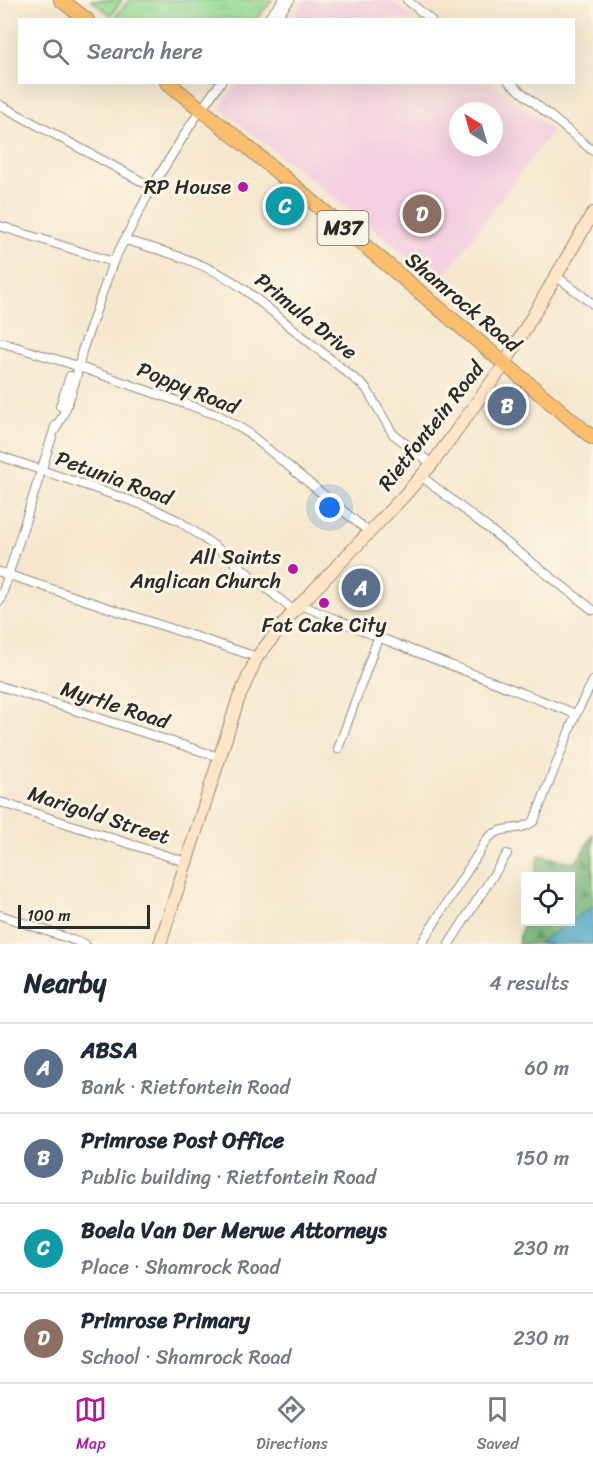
<!DOCTYPE html>
<html lang="en">
<head>
<meta charset="utf-8">
<style>
	:root { --surface:#fff; --page:#f6f6f7; --text:#1f2937; --muted:#747a83; --line:#e0e1e3; --accent:#b5179e }
	body { margin:0; font-family:Sriracha,sans-serif; background:var(--page); color:var(--text) }
	.controls { position:absolute; right:18px; bottom:18px; display:grid; overflow:hidden; border-radius:0px; box-shadow:0 6px 24px #0002 }
	.controls button { width:54px; height:54px; display:grid; place-items:center; padding:0; border:0; border-bottom:2px solid var(--line); background:var(--surface); color:var(--text); font:30px sans-serif }
	.compass { position:absolute; left:449px; top:102px; width:54px; height:54px; border-radius:50%; background:var(--surface); box-shadow:0 6px 24px #0002; rotate:323deg }
	.scale { position:absolute; left:18px; bottom:15px; width:132px; box-sizing:border-box; padding-left:6px; border:3px solid #2b2b2b; border-top:0; font-size:16px; line-height:21px; white-space:nowrap; color:#2b2b2b; -webkit-text-stroke:4px #fcf5e5; paint-order:stroke }
	.you { position:absolute; left:330px; top:508px; width:21px; height:21px; margin:-15px; border:4px solid #fff; border-radius:50%; background:#1a73e8; box-shadow:0 0 0 9px #1a73e833 }
	.badge { display:grid; place-items:center; width:39px; height:39px; border-radius:50%; background:var(--accent); color:#fff; font-size:20px; font-weight:700 }
	.pin { position:absolute; translate:-50% -50%; border:3px solid #fff; box-shadow:0 2px 6px #0006 }
	.list { margin:0; padding:0; list-style:none }
	h2 { display:flex; justify-content:space-between; align-items:center; height:78px; margin:0; padding:0 24px; font-size:26px }
	h2 small { font-size:20px; font-weight:400; color:var(--muted) }
	.list li { display:grid; grid-template-columns:39px 1fr auto; gap:18px; align-items:center; box-sizing:border-box; height:90px; padding:0 24px; border-top:2px solid var(--line) }
	.list b { display:block; font-size:22px; white-space:nowrap }
	.list p { margin:0; font-size:20px; white-space:nowrap; color:var(--muted) }
	.list em { font-size:20px; font-style:normal; color:var(--muted) }
	.icon { flex:none; width:33px; height:33px; fill:none; stroke:currentColor; stroke-width:2; stroke-linecap:round; stroke-linejoin:round }
	.map { position:relative; flex:none; width:593px; height:944px; overflow:hidden }
	.search { position:absolute; background:var(--surface); box-shadow:0 6px 24px #0002; left:18px; right:18px; top:18px; height:66px; display:flex; align-items:center; gap:15px; box-sizing:border-box; padding:0 21px; border-radius:0px; color:var(--muted); font-size:22px }
	.sheet { height:438px; background:var(--surface) }
	nav { display:flex; justify-content:space-around; align-items:center; box-sizing:border-box; height:84px; border-top:2px solid var(--line); background:var(--surface); font-size:16px; color:var(--muted) }
	nav a { display:grid; justify-items:center; gap:3px }
	nav .on { color:var(--accent) }
	.map>svg:first-child { display:block }
</style>
</head>
<body>
<div class="map">
<svg width="593" height="944" viewBox="0 0 593 944">
	<defs>
		<pattern id="grass-tufts" width="24" height="20" patternUnits="userSpaceOnUse" patternTransform="scale(1.5)"><rect width="24" height="20" fill="#97dc95"/><path d="M3 7l-1-3M5 7V3M7 7l1-3M15 17l-1-3M17 17v-4M19 17l1-3" fill="none" stroke="#82bd81"/></pattern>
		<pattern id="forest-firs" width="22" height="20" patternUnits="userSpaceOnUse" patternTransform="scale(1.5)"><rect width="22" height="20" fill="#79bc7e"/><path d="M5 1l3.5 6h-7zM16 11l3.5 6h-7z" fill="#639967"/></pattern>
		<pattern id="water-ripples" width="26" height="14" patternUnits="userSpaceOnUse" patternTransform="scale(1.5)"><rect width="26" height="14" fill="#4eaccc"/><path d="M2 4q2-2 4 0t4 0M15 11q2-2 4 0t4 0" fill="none" stroke="#418ca6"/></pattern>
	</defs>
	<rect width="100%" height="100%" fill="#fcf5e5"/>
	<filter id="ink" filterUnits="userSpaceOnUse"><feTurbulence type="fractalNoise" baseFrequency=".0167" numOctaves="2"/><feDisplacementMap in="SourceGraphic" scale="12" xChannelSelector="R" yChannelSelector="G"/><feConvolveMatrix kernelMatrix="1 2 1 2 8 2 1 2 1" color-interpolation-filters="sRGB"/></filter>
	<filter id="wash" filterUnits="userSpaceOnUse"><feTurbulence type="fractalNoise" baseFrequency=".008" numOctaves="4" result="noise"/><feDisplacementMap in="SourceGraphic" scale="24" xChannelSelector="R" yChannelSelector="G"/><feGaussianBlur stdDeviation="1.35" result="paint"/><feColorMatrix in="noise" values="0 0 0 0 0 0 0 0 0 0 0 0 0 0 0 0 0 1.4 0 .05"/><feComposite in="paint" operator="in"/></filter>
	<g filter="url(#wash)">
		<rect width="100%" height="100%" fill="#f6e8cf"/>
		<g fill="#f3cfdf" fill-rule="evenodd">
			<path d="M306,0H390L414,19H291Z"/>
			<path d="M240,82L492,83L552,131L440,281L219,108ZM458,111H494V147H458Z"/>
		</g>
		<path fill="url(#grass-tufts)" stroke="#618460" stroke-width="1.5" d="M129,0H272L257,19H114Z"/>
		<path fill="url(#forest-firs)" stroke="#527454" stroke-width="1.5" d="M593,834V944H518L525,913L526,922H570V876H534L539,855L576,863Z"/>
		<path fill="#97dc95" stroke="#618460" stroke-width="1.5" d="M91,0H122L111,15Z"/>
		<path fill="url(#water-ripples)" stroke="#3c6c7c" stroke-width="1.5" d="M593,906V944H539L542,940Z"/>
	</g>
	<g filter="url(#ink)">
		<g fill="none" stroke-linecap="round" stroke-linejoin="round">
			<g stroke="#908a7d" stroke-width="10">
				<g id="street">
					<path d="M407,0L431,20"/>
					<path d="M267,20L283,0"/>
					<path d="M274,20L290,0"/>
					<path d="M509,82L593,151"/>
					<path d="M0,105L152,187"/>
					<path d="M0,226L113,262"/>
					<path d="M125,240C167,252 208,263 244,289L366,388L393,434L432,464"/>
					<path d="M556,276L593,304"/>
					<path d="M0,342L68,363L220,416L247,432L369,532"/>
					<path d="M60,406L70,376"/>
					<path d="M55,430C69,406 77,378 82,351L113,262L152,187L193,121L221,82"/>
					<path d="M0,456L152,508L179,521L216,547L294,611"/>
					<path d="M421,476L593,610"/>
					<path d="M0,572L257,657"/>
					<path d="M0,601L56,424"/>
					<path d="M301,605L383,639L576,714"/>
					<path d="M0,686L219,757"/>
					<path d="M338,749L378,638"/>
					<path d="M0,802L186,862"/>
					<path d="M0,915L85,944"/>
					<path d="M421,944L488,838C505,823 517,834 534,821L576,714L593,681"/>
					<path d="M449,944L507,854"/>
				</g>
			</g>
			<g stroke="#908a7d" stroke-width="14">
				<path id="secondary" d="M160,944L238,700L257,657L294,611L402,498L432,464L504,365L593,213"/>
			</g>
			<g stroke="#908a7d" stroke-width="16">
				<g id="primary">
					<path d="M61,0L87,20"/>
					<path d="M167,82L238,139L593,438"/>
				</g>
			</g>
			<use href="#street" stroke="#fff" stroke-width="8"/>
			<use href="#secondary" stroke="#fde5c5" stroke-width="12"/>
			<use href="#primary" stroke="#fabe6d" stroke-width="14"/>
		</g>
	</g>
	<g fill="#b5179e" stroke="#fcf5e5" stroke-width="2">
		<circle cx="243" cy="187" r="6"/>
		<circle cx="293" cy="569" r="6"/>
		<circle cx="324" cy="603" r="6"/>
	</g>
	<g text-anchor="middle" dominant-baseline="central" stroke-width="6" stroke-linejoin="round" paint-order="stroke">
		<rect fill="#fcf5e5" stroke="#6a6863" stroke-width="1.5" x="317.5" y="211" width="51" height="34" rx="4.5"/>
		<g font-size="20" font-weight="bold" fill="#2b2b2b">
			<text x="343" y="228">M37</text>
		</g>
		<g font-size="21" fill="#2b2b2b" stroke="#fcf5e5" text-anchor="end">
			<text x="231" y="187">RP House</text>
			<text x="281" y="557">All Saints<tspan x="281" dy="24">Anglican Church</tspan></text>
			<text x="324" y="625" text-anchor="middle">Fat Cake City</text>
		</g>
		<g font-size="21" fill="#2b2b2b" stroke="#fcf5e5">
			<text transform="translate(463 302) rotate(40)">Shamrock Road</text>
			<text transform="translate(306 316) rotate(39)">Primula Drive</text>
			<text transform="translate(188 388) rotate(22)">Poppy Road</text>
			<text transform="translate(431 426) rotate(-52)">Rietfontein Road</text>
			<text transform="translate(114 478) rotate(20)">Petunia Road</text>
			<text transform="translate(115 705) rotate(18)">Myrtle Road</text>
			<text transform="translate(99 815) rotate(18)">Marigold Street</text>
		</g>
	</g>
</svg>
<div class="controls">
<button><svg class="icon" aria-label="locate" viewBox="0 0 24 24"><circle cx="12" cy="12" r="6"/><path d="M12 2v4M12 18v4M2 12h4M18 12h4"/></svg></button>
</div>
<svg class="compass" viewBox="-18 -18 36 36"><path d="M0-13l5 13h-10z" fill="#e53935"/><path d="M0 13l5-13h-10z" fill="#747a83"/></svg>
<div class="scale">100 m</div>
<div class="you"></div>
<div class="pin badge" style="left:361px;top:588px;background:#5c6f8a">A</div>
<div class="pin badge" style="left:507px;top:406px;background:#5c6f8a">B</div>
<div class="pin badge" style="left:285px;top:206px;background:#0f9aa8">C</div>
<div class="pin badge" style="left:422px;top:214px;background:#8d6e63">D</div>
<div class="search"><svg class="icon" aria-label="search" viewBox="0 0 24 24"><circle cx="10" cy="10" r="6"/><path d="M15 15l6 6"/></svg>Search here</div>
</div>
<section class="sheet">
<h2>Nearby<small>4 results</small></h2>
<ul class="list">
<li><span class="badge" style="background:#5c6f8a">A</span><div><b>ABSA</b><p>Bank · Rietfontein Road</p></div><em>60 m</em></li>
<li><span class="badge" style="background:#5c6f8a">B</span><div><b>Primrose Post Office</b><p>Public building · Rietfontein Road</p></div><em>150 m</em></li>
<li><span class="badge" style="background:#0f9aa8">C</span><div><b>Boela Van Der Merwe Attorneys</b><p>Place · Shamrock Road</p></div><em>230 m</em></li>
<li><span class="badge" style="background:#8d6e63">D</span><div><b>Primrose Primary</b><p>School · Shamrock Road</p></div><em>230 m</em></li>
</ul>
</section>
<nav>
<a class="on"><svg class="icon" aria-label="map" viewBox="0 0 24 24"><path d="M3 6l6-2 6 2 6-2v14l-6 2-6-2-6 2zM9 4v14M15 6v14"/></svg>Map</a>
<a><svg class="icon" aria-label="directions" viewBox="0 0 24 24"><path d="M12 3l9 9-9 9-9-9zM9 14v-3h6M13 9l2 2-2 2"/></svg>Directions</a>
<a><svg class="icon" aria-label="saved" viewBox="0 0 24 24"><path d="M7 4h10v16l-5-4-5 4z"/></svg>Saved</a>
</nav>
</body>
</html>
